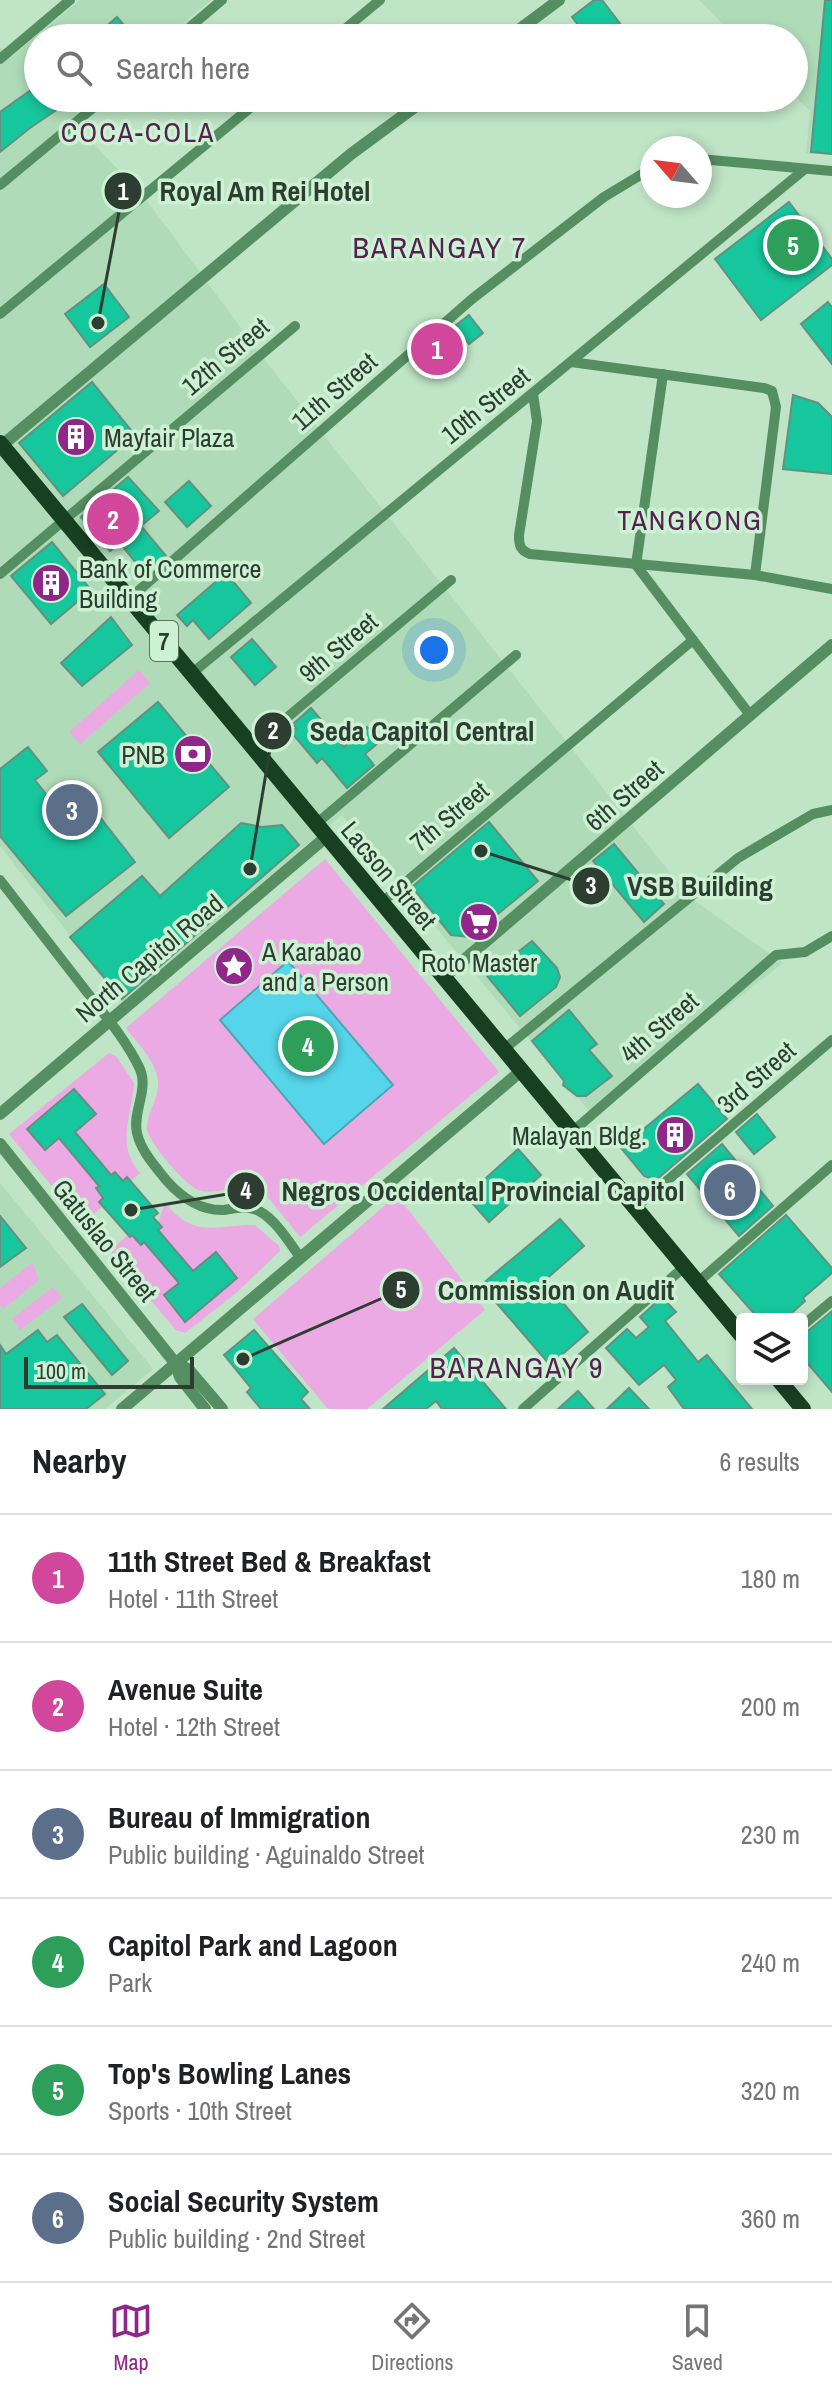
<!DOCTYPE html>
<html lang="en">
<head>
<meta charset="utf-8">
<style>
	:root { --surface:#fff; --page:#f6f6f6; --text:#202124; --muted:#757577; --line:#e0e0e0; --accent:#90268a }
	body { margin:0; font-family:"Archivo Narrow",sans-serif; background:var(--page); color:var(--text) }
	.controls { position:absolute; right:24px; bottom:24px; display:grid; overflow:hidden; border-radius:8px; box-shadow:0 4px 12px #0003 }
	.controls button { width:72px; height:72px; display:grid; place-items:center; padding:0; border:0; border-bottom:2px solid var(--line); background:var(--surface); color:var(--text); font:40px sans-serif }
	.compass { position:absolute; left:640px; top:136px; width:72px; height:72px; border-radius:50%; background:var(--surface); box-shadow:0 4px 12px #0003; rotate:298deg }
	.scale { position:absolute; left:24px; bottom:20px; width:170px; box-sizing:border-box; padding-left:8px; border:4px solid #2e3d31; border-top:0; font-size:22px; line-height:28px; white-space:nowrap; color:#2e3d31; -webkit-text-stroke:6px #ccf2d3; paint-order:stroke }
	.you { position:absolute; left:434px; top:650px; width:28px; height:28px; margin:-20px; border:6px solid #fff; border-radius:50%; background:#1a73e8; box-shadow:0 0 0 12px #1a73e833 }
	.badge { display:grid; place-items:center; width:52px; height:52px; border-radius:50%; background:var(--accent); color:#fff; font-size:26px; font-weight:700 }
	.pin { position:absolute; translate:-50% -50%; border:4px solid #fff; box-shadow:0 2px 8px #0006 }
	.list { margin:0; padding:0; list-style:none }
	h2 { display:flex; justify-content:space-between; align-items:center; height:104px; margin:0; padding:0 32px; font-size:34px }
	h2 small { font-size:26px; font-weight:400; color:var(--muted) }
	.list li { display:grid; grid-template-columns:52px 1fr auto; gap:24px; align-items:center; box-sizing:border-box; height:128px; padding:0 32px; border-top:2px solid var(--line) }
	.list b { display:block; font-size:30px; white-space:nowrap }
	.list p { margin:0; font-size:26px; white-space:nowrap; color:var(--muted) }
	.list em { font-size:26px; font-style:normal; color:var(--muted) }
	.icon { flex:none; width:44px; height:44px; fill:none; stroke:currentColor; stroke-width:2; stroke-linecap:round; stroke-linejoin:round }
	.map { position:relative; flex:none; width:832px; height:1409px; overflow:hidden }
	.search { position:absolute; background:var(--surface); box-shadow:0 4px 12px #0003; left:24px; right:24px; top:24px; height:88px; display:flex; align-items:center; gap:20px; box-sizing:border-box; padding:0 28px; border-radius:44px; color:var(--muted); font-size:30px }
	.sheet { height:872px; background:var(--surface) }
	nav { display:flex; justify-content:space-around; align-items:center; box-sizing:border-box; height:112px; border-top:2px solid var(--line); background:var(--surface); font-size:22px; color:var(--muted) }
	nav a { display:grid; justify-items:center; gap:4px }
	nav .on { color:var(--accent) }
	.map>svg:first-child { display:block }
</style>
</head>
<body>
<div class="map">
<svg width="832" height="1409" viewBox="0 0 832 1409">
	<rect width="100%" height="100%" fill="#bfe4c6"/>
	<g fill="#afdbb8">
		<path d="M80,0H211L166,38H38V98H95L70,120L142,194L263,358L689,897L783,963L591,1113L342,815L122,1002L0,846V47L10,58Z"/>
		<path d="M699,0H832V155L806,153L810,111L794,95V38H737Z"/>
		<path d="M0,1183L153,1369L105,1409H0Z"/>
	</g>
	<g fill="#ecaae5">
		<path d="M139,670L150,683L80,744L69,732Z"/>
		<path d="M325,859L499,1072L300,1237L259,1186C238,1181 219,1197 198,1190C186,1186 149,1143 147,1129C146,1114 160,1097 158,1081C156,1061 137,1043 126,1028Z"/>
		<path d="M109,1053L116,1056L134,1083C132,1116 115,1144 140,1173L131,1181L127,1178L123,1181L115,1172L111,1175L71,1128L95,1114L75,1089L28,1129L45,1150L59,1138L99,1186L96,1189L103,1198V1206L83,1224L9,1134Z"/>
		<path d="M397,1195L485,1310L367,1409H328L253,1319Z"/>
		<path d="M165,1203C195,1239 215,1225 255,1225L279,1246L280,1251L235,1294L185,1333L176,1330L109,1251L128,1235H132L141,1245L144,1242L179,1283L164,1296L185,1321L237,1278L216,1252L193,1271L158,1230L162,1227L158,1222Z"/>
		<path d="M32,1263L39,1280L3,1309L0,1305V1288Z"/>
		<path d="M53,1287L62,1298L20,1330L12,1319Z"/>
	</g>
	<path fill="#56d4e9" stroke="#4aa7b2" stroke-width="2" d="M288,961L393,1085L324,1144L220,1020Z"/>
	<g fill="#16c69d" stroke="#629181" stroke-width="2">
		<path d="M594,0H602L631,38H588L572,17Z"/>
		<path d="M825,0H832V154L811,152Z"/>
		<path d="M117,17L135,38H93Z"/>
		<path d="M38,85V98H74L30,128L0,152V112Z"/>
		<path d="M789,202L832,259V265L761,320L715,259Z"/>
		<path d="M104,284L129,317L90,347L65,314Z"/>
		<path d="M828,302L832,307V364L801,324Z"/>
		<path d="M469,315L483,333L469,344L455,326Z"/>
		<path d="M92,382L135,435L63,496L19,443Z"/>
		<path d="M793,395L818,403L832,417V474L783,469Z"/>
		<path d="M128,477L159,511L141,526L166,556L145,574L120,543L110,551L81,517Z"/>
		<path d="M189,481L211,506L187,527L165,502Z"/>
		<path d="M52,542L91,590L51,624L11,576Z"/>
		<path d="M226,573L251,603L209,639L193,620L187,626L177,615Z"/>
		<path d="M111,617L132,645L82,686L61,663Z"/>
		<path d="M252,639L276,667L255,685L231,657Z"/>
		<path d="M158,702L229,787L169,838L98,752Z"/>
		<path d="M311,708L344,747L367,727L378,743L365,754L374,765L347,788L322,758L317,763L291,732L296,728L293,724Z"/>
		<path d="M28,747L47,771L35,780L57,808L73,798L90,823L99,816L135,862L66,916L0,836V769Z"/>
		<path d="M489,822L538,881L470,937L451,935L412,887Z"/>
		<path d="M241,823L262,827L282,825L299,845L122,999L70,937L142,876L160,896Z"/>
		<path d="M614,844L664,904L644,922L593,861Z"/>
		<path d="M532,941L557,968L560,977L556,987L520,1016L487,976Z"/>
		<path d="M569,1010L597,1044L589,1050L612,1076L586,1096H577L563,1085L564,1081L532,1041Z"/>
		<path d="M698,1084L727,1119L656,1180L644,1176L621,1148Z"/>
		<path d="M74,1089L96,1114L75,1132L111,1175L115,1172L123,1181L127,1177L158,1213L153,1217L162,1227L158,1230L193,1271L216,1252L237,1278L185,1322L164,1295L179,1283L144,1242L141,1245L132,1235L130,1237L99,1202L103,1198L96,1188L99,1186L59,1138L45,1150L27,1129Z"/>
		<path d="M757,1114L775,1137L754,1154L736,1132Z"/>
		<path d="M722,1144L773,1206L739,1236L687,1174Z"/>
		<path d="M518,1149L541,1175L489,1222L466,1196Z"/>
		<path d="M786,1215L832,1268V1273L803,1298L805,1301L785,1319H759L719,1274Z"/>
		<path d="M0,1216L26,1248L0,1267Z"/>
		<path d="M560,1219L584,1246L544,1281L588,1332L550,1365L481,1285Z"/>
		<path d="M662,1297L676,1312L665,1321L698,1362L707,1355L752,1409H684L668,1387L676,1380L664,1365L639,1385L606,1348L627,1329L636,1338L649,1327L640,1317Z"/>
		<path d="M82,1304L128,1361L112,1375L64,1317Z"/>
		<path d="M832,1311V1392L802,1357V1336Z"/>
		<path d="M38,1330L47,1342L57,1335L105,1394L86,1409H0V1345L6,1354Z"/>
		<path d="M254,1330L308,1392L301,1399L310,1409H261L247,1392L251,1388L224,1355Z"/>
		<path d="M454,1348L506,1409H442L436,1401L426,1409H383Z"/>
		<path d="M629,1388L649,1409H607Z"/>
		<path d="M578,1391L594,1409H558Z"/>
	</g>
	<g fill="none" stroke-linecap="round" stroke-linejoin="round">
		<g stroke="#548e61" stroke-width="10">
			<path d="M177,38L222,0"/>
			<path d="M334,38L380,0"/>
			<path d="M0,59L70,0"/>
			<path d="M700,159L832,171"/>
			<path d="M0,185L105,98"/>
			<path d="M0,314L262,98"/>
			<path d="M571,362L764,388L772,391L776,407L755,575"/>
			<path d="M663,374L636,565L750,715"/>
			<path d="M533,394L537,421L519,535C519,546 520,550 530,554L755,575L832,589"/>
			<path d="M0,574L295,326"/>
			<path d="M129,599L472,299L604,197L652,168"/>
			<path d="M191,674L805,169"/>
			<path d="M252,747L451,580"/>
			<path d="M316,824L516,655"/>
			<path d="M0,880C28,916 55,951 83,987C102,1012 125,1038 139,1067C150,1089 132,1111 137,1133C141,1151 155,1166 166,1180C181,1197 200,1211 224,1210C236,1208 247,1205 259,1211C276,1220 289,1242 300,1257"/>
			<path d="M381,903L693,640"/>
			<path d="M503,1050L738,858L813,814L832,810"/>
			<path d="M572,1132L776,955L805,952L832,936"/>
			<path d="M635,1208L832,1040"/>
			<path d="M697,1283L832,1165"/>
			<path d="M802,1326L832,1301"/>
			<path d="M523,1409L684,1267"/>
		</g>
		<g stroke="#548e61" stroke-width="12">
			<path d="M508,38L559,0"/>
			<path d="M0,447L351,154L427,98"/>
			<path d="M443,978L832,645"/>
			<path d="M0,1114L326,837"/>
			<path d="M0,1144L176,1364L180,1377L205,1409"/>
			<path d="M176,1364L188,1369L222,1409"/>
			<path d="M122,1409L521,1071"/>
		</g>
		<g stroke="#174023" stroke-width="16">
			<path d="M0,443L742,1336"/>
			<path d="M778,1379L803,1409"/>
		</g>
	</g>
	<defs>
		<g id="building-disc" transform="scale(2)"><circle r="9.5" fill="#90268a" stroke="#ccf2d3"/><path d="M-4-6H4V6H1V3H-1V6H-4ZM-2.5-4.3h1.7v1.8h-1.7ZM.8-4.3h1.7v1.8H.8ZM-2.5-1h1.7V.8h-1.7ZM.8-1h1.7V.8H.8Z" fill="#fff"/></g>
		<g id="bank-disc" transform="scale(2)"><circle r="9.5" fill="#90268a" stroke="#ccf2d3"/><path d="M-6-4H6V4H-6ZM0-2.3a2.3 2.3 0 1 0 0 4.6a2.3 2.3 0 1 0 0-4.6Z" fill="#fff"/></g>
		<g id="supermarket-disc" transform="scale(2)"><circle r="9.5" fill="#90268a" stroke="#ccf2d3"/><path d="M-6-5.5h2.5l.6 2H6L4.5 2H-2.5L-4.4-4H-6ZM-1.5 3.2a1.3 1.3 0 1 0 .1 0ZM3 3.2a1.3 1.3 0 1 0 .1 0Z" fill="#fff"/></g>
		<g id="sight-disc" transform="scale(2)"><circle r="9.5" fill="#90268a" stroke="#ccf2d3"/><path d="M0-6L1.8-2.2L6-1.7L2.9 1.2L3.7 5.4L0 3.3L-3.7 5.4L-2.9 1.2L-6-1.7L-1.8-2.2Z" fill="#fff"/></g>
	</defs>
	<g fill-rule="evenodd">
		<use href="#building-disc" x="76" y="437"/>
		<use href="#building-disc" x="51" y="583"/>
		<use href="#bank-disc" x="193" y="754"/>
		<use href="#supermarket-disc" x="479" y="922"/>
		<use href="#sight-disc" x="234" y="966"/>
		<use href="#building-disc" x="675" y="1135"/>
	</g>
	<g text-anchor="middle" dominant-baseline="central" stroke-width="7" stroke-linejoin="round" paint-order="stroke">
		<rect fill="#ccf2d3" stroke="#5d7362" stroke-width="2" x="150" y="621" width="28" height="40" rx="6"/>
		<g font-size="24" font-weight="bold" fill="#2e3d31">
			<text x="164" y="641">7</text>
		</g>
		<g font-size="26" fill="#2e3d31" stroke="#ccf2d3">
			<text transform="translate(225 356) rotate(-40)">12th Street</text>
			<text transform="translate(334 391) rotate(-41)">11th Street</text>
			<text transform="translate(485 405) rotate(-39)">10th Street</text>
			<text transform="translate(338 647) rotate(-40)">9th Street</text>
			<text transform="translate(624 795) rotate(-41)">6th Street</text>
			<text transform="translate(449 816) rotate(-40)">7th Street</text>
			<text transform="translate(389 875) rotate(50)">Lacson Street</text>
			<text transform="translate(149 958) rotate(-40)">North Capitol Road</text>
			<text transform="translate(659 1027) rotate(-41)">4th Street</text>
			<text transform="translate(756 1077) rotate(-41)">3rd Street</text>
			<text transform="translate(105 1240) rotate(51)">Gatuslao Street</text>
		</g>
		<g font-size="26" fill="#2e3d31" stroke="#ccf2d3" text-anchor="start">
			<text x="104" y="437">Mayfair Plaza</text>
			<text x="79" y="568">Bank of Commerce<tspan x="79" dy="30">Building</tspan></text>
			<text x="165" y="754" text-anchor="end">PNB</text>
			<text x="262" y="951">A Karabao<tspan x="262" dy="30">and a Person</tspan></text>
			<text x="479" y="962" text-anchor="middle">Roto Master</text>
			<text x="647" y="1135" text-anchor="end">Malayan Bldg.</text>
		</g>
		<g font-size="28" letter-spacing="2" fill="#542150" stroke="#ccf2d3">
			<text x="138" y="132">COCA-COLA</text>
			<text x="690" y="520">TANGKONG</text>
		</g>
		<g font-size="30" letter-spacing="2" fill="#542150" stroke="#ccf2d3">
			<text x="440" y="247">BARANGAY 7</text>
			<text x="517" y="1367">BARANGAY 9</text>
		</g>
	</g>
	<path fill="none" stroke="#2e3d31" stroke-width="3" d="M98 323L123 191M250 869L273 731M481 851L591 886M131 1210L246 1191M243 1359L401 1290"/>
	<g fill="#2e3d31" stroke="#ccf2d3" stroke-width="3">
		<circle cx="98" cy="323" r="8"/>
		<circle cx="250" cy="869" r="8"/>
		<circle cx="481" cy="851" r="8"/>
		<circle cx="131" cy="1210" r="8"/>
		<circle cx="243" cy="1359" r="8"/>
		<circle cx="123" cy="191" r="20"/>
		<circle cx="273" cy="731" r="20"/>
		<circle cx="591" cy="886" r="20"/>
		<circle cx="246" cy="1191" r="20"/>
		<circle cx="401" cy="1290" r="20"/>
	</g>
	<g font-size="24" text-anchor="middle" font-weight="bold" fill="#fff">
		<text x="123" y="200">1</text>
		<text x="273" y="739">2</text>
		<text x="591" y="894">3</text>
		<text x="246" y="1199">4</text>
		<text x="401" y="1298">5</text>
	</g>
	<g font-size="28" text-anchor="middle" font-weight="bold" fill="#2e3d31" stroke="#ccf2d3" stroke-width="7" stroke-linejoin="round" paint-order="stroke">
		<text x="265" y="201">Royal Am Rei Hotel</text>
		<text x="422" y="741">Seda Capitol Central</text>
		<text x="700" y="896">VSB Building</text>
		<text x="483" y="1201">Negros Occidental Provincial Capitol</text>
		<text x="556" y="1300">Commission on Audit</text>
	</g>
</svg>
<div class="controls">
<button><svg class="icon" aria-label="layers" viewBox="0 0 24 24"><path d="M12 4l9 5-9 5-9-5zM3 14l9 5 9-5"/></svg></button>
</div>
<svg class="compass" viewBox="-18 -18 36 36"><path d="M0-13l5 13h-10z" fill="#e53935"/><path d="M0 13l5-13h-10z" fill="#757577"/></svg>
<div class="scale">100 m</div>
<div class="you"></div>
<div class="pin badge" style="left:437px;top:349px;background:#d1479c">1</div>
<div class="pin badge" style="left:113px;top:519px;background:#d1479c">2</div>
<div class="pin badge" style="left:72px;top:810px;background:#5c6f8a">3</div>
<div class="pin badge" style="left:308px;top:1046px;background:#2e9e5b">4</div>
<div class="pin badge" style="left:793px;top:245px;background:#2e9e5b">5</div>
<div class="pin badge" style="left:730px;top:1190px;background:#5c6f8a">6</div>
<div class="search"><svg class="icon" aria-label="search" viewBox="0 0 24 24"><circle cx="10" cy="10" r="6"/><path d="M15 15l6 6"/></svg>Search here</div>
</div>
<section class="sheet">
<h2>Nearby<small>6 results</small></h2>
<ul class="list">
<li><span class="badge" style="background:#d1479c">1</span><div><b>11th Street Bed &amp; Breakfast</b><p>Hotel · 11th Street</p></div><em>180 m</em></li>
<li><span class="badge" style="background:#d1479c">2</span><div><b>Avenue Suite</b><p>Hotel · 12th Street</p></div><em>200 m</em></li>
<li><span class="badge" style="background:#5c6f8a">3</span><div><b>Bureau of Immigration</b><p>Public building · Aguinaldo Street</p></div><em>230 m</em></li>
<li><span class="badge" style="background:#2e9e5b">4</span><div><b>Capitol Park and Lagoon</b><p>Park</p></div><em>240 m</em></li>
<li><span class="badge" style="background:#2e9e5b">5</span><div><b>Top's Bowling Lanes</b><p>Sports · 10th Street</p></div><em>320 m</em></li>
<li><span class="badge" style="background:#5c6f8a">6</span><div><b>Social Security System</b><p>Public building · 2nd Street</p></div><em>360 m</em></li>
</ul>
</section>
<nav>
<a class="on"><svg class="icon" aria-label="map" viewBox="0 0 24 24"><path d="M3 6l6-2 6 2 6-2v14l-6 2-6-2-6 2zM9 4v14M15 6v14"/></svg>Map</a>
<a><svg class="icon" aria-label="directions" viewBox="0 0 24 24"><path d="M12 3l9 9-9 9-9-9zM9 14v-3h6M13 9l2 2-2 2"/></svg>Directions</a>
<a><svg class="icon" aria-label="saved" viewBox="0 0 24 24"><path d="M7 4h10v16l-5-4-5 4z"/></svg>Saved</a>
</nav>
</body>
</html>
